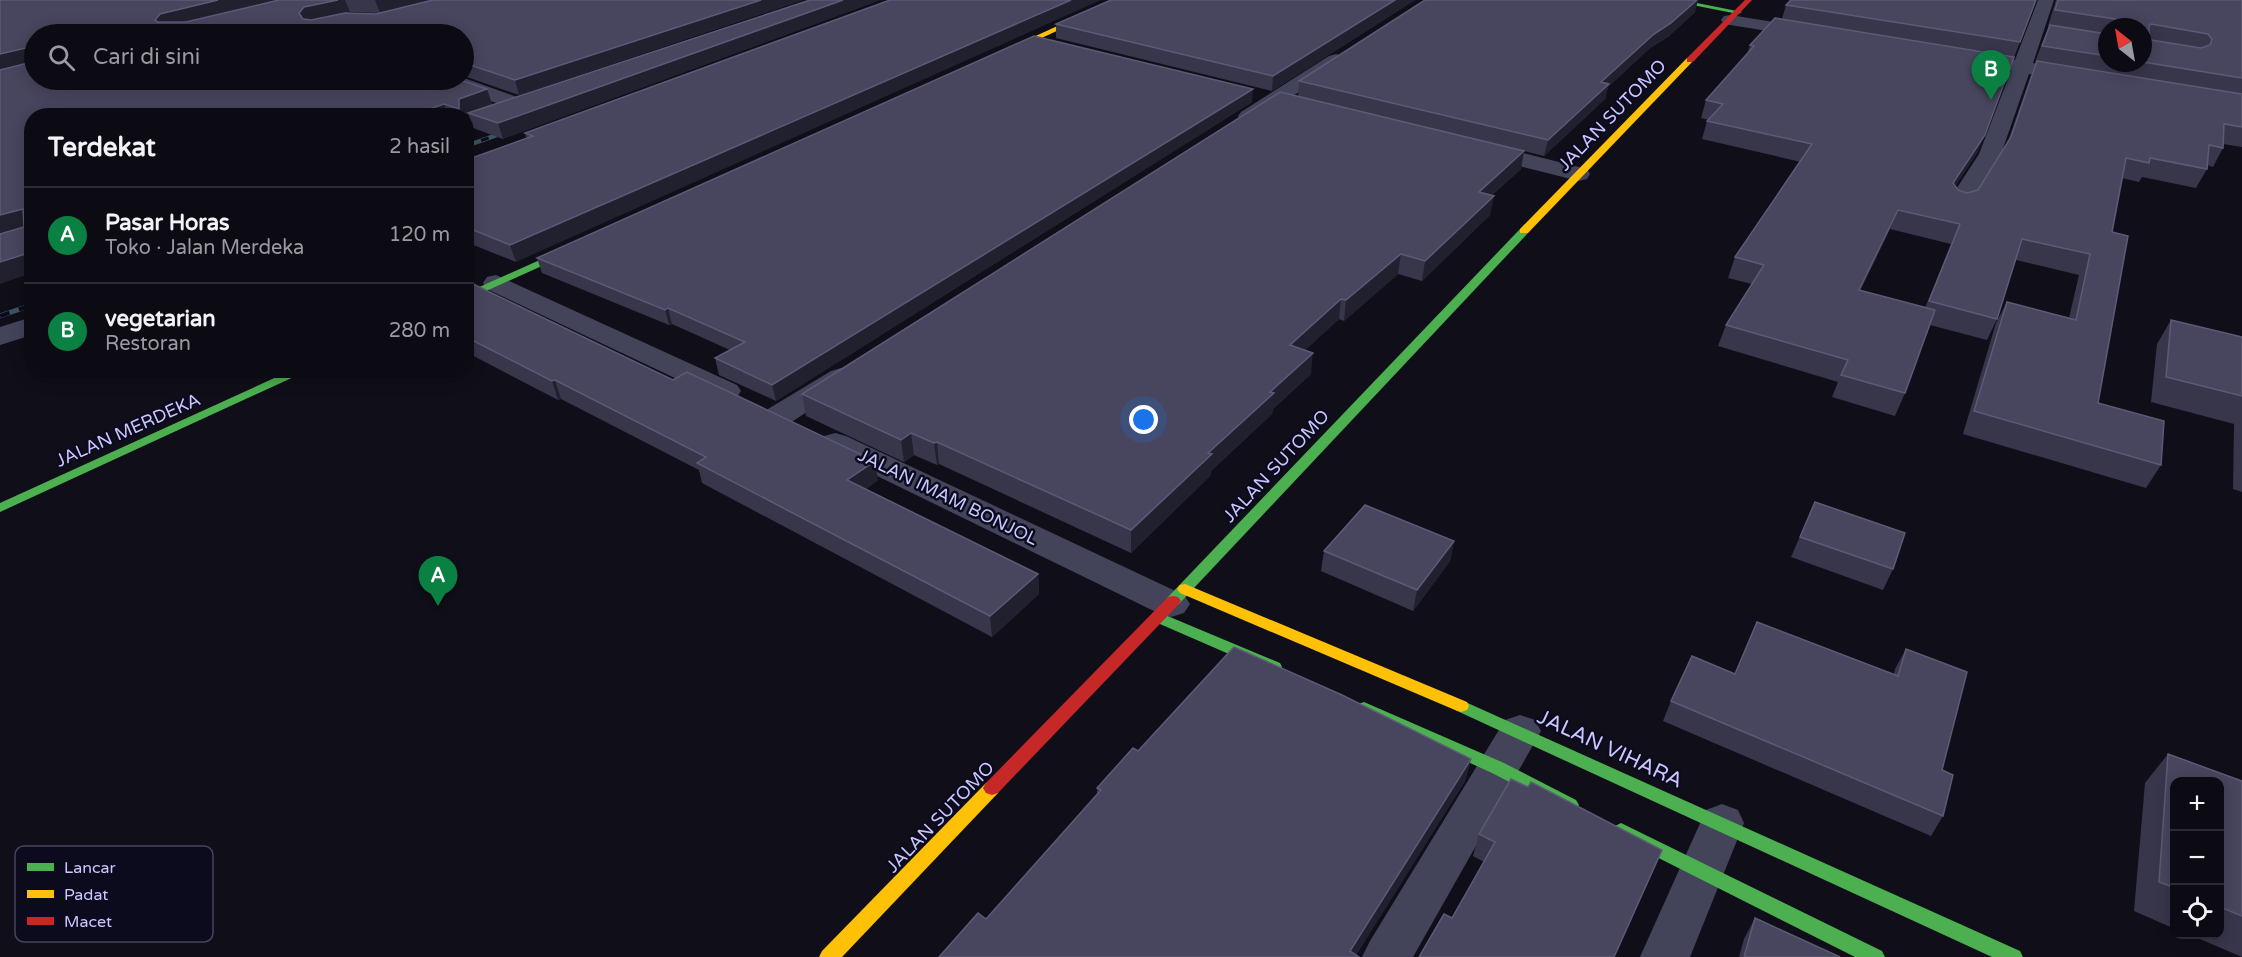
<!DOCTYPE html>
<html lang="id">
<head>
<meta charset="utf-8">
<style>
	:root { --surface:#0c0b13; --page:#1a1921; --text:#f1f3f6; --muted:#9a9ba0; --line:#2c2b33; --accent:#0b8043 }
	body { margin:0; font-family:"Varela Round",sans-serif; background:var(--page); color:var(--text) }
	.controls { position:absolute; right:18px; bottom:18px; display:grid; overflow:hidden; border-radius:12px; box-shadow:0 3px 15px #0003 }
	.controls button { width:54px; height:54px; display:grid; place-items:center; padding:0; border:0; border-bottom:2px solid var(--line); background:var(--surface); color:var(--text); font:30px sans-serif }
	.compass { position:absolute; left:2098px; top:18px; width:54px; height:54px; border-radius:50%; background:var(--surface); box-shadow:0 3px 15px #0003; rotate:329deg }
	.you { position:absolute; left:1144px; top:420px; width:21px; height:21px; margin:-15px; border:4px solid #fff; border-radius:50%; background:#1a73e8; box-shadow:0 0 0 9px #1a73e833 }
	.badge { display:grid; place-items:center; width:39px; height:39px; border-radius:50%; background:var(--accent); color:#fff; font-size:20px; font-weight:700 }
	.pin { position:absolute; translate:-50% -50px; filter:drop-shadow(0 2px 3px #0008) }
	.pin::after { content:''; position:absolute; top:32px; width:21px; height:18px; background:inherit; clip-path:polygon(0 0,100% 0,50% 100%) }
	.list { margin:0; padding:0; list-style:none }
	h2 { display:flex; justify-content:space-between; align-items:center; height:78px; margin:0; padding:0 24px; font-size:26px }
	h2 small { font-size:20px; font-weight:400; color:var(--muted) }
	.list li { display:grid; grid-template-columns:39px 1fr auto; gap:18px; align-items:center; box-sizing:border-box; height:96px; padding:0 24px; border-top:2px solid var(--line) }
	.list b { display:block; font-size:22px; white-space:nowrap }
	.list p { margin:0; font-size:20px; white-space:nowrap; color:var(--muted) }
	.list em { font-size:20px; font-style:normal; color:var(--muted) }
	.icon { flex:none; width:33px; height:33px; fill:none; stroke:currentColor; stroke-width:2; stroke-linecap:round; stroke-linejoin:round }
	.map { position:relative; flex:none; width:2242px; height:957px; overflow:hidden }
	.search { position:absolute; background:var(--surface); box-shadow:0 3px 15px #0003; left:24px; top:24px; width:450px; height:66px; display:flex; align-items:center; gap:15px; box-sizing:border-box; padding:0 21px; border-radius:33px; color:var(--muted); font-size:22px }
	.panel { position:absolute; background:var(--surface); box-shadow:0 3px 15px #0003; left:24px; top:108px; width:450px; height:270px; border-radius:24px }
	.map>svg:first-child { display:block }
</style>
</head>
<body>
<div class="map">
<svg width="2242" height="957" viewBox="0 0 2242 957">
	<rect width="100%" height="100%" fill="#100f19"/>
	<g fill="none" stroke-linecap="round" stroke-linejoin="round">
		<g fill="#43445a" fill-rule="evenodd">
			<path d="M2038,0H2054L2033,63L2077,70L2084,72L2087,76L2084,80L2077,82L2029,74L2001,154L1967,208L1959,210L1951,208L1947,203L1979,154L2011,71L1968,64L1961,62L1959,58L1961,54L1968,52L2015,60Z"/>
			<path d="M1730,15L1811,28L1817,29L1820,33L1817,37L1811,38L1724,24L1721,20L1724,16Z"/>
			<path d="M1336,54L1343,56L1345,60L1343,64L1255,120L1248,122L1241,120L1238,116L1241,112L1329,56Z"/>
			<path d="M464,78L525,100L528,104L525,108H511L442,84L439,80Z"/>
			<path d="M1479,142L1587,169L1590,174L1587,179L1579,181L1471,154L1468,149L1471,144Z"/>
			<path d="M496,275L737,385L741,391L737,397L726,400L715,397L487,289L483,283L487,277Z"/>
			<path d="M32,317V335L0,345V327Z"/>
			<path d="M841,368L851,371L856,377L851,383L790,423L779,425L768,423L764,416L768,409L831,371Z"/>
			<path d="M835,433L846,436L1184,595L1190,604L1184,613L1171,617L1158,613L824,450L819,443L824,436Z"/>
			<path d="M1520,715L1535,720L1541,731L1413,957H1362L1370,941L1505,720Z"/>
			<path d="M1722,804L1738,810L1744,823L1690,957H1640L1706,810Z"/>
		</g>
		<g fill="#4caf50" fill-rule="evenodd">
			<path d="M1667,0H1682L1742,12L1738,14Z"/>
			<path d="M1524,228L1528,229V233L1178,605H1168L1165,601L1168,597L1520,229Z"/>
			<path d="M580,242L584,243V247L466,300V293Z"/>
			<path d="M292,370H309L0,512V503Z"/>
			<path d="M1158,612L1280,663L1282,667L1280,671L1274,673L1268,671L1153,621L1150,617L1153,613Z"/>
			<path d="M1461,700L2020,951L2023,957H1992L1455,710L1453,706L1455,702Z"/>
			<path d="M1364,702L1504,763L1576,800L1579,805L1576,810L1570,812L1564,810L1492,773L1358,712L1356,708L1358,704Z"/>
			<path d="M1621,823L1882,951L1885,957H1855L1615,836L1612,831L1615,826Z"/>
		</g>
		<g fill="#ffc107" fill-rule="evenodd">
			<path d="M1114,0H1123L1001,57L994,55Z"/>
			<path d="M1687,58L1694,60L1528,233H1520V229Z"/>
			<path d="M1185,584L1467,702L1469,706L1467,710L1461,712L1455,710L1180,593L1177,589L1180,585Z"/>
			<path d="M992,781L998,783L1001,788L998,793L842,957H819L822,951L986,783Z"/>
		</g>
		<g fill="#c62828" fill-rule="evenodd">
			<path d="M1745,0H1752L1693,62H1687V58Z"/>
			<path d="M1173,596L1178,597L1181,601L1178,605L998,793L992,795L986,793L983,788L986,783L1168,597Z"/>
		</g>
		<g stroke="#3c5563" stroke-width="4.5">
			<path id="rail-far1" d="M466,146L511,130"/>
		</g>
		<g stroke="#3c5563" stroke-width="5">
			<path id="rail" d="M0,316L32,305"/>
		</g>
		<use href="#rail-far1" stroke="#0c0b1d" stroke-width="3" stroke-dasharray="8" stroke-linecap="butt"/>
		<use href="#rail" stroke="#0c0b1d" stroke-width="4" stroke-dasharray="10" stroke-linecap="butt"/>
	</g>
	<g fill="#38364b" fill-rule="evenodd">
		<path d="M0,0H430L389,10L433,0H803L519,95L464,76V34H34L487,89L492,104L464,114V116H32ZM350,12L379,13L376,14L346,13Z"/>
		<path d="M810,0L503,139L473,128L468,113Z"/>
		<path d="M890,0L516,262L466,242V160L526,138L525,133Z"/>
		<path d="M1415,0L1272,91L1056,38V24Z"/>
		<path d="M2056,0H2242V147L2223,144V148L2213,167L2207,165V169L2196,188L2142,177L2139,182L2122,178L2112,232L2098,403L2161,465L2146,488L1963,434L1996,323L2007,302L2069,318L2079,275L2016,260L1997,319L1987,340L1930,325L1905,393L1895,416L1832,397L1838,382L1718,346L1726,325L1752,284L1728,278L1735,257L1801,162L1702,139L1707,121L1709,120L1701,118L1706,100L1747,55L1750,45L1782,19L1786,5L2020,42L1977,153L1955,186L1958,190L1967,193L1978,190L2007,144L2030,78L2036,62H2035L2043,41L2049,26H2048ZM2107,27H2143V63H2107ZM1890,229L1951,244L1925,308L1860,291Z"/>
		<path d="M1695,12L1668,37L1650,48L1608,87L1605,99L1544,156L1524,151L1521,169L1492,195L1490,215L1422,281L1398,274L1344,321L1339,319L1305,350L1311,374L1273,409L1272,414L1211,471L1210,476L1131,553L939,464L937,465L914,455L904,462L806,416L802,394L1298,96L1299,81Z"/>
		<path d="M1252,102L776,401L719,375L715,358L730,350L672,324L669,325L542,273L537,258Z"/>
		<path d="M466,286L878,480L866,489L1038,574L1039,594L992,637L702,483L699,470L561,399L558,400L466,352Z"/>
		<path d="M2171,320L2242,337V492L2233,489L2234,424L2151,402L2157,344Z"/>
		<path d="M1815,502L1893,569L1883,590L1791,557Z"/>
		<path d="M1454,541L1450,561L1413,611L1321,571L1324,551Z"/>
		<path d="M1906,649L1942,770L1943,816L1931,836L1663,721L1671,701L1735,674H1894L1895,669Z"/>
		<path d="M1138,751L1471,759L1465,781L1356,955L986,919L1097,795V788Z"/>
		<path d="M2168,754L2242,781V957L2188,934H2220V782H2175V929L2134,911L2145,783Z"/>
		<path d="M1479,834L1662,850L1452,918L1484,862L1473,856Z"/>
		<path d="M1755,918L1840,957H1739L1744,939Z"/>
	</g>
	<g fill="#21202f">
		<path d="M218,0H277L166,28L155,20L160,14Z"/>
		<path d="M338,0H345L350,12L310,21L305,27L299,13L304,7Z"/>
		<path d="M375,0H430L380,13Z"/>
		<path d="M761,0H803L519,95L515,80Z"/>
		<path d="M843,0H881L503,139L498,123Z"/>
		<path d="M1071,0H1101L516,262L510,245Z"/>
		<path d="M1395,0H1415L1272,91L1273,76Z"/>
		<path d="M1697,0H1698L1695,12L1668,37L1650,48L1608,87L1605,99L1544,156L1548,140L1601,82L1654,34Z"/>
		<path d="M26,48L33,62L0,71V54Z"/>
		<path d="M487,89L492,104L464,114V116H461L459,109V99Z"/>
		<path d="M1253,89L1252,102L776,401L772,385Z"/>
		<path d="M444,104L448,116H409Z"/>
		<path d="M1985,135L1977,153L1945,202L1953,183Z"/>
		<path d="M1524,151L1521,169L1475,210L1479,192Z"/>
		<path d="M1494,196L1490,215L1422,281L1425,261Z"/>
		<path d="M23,209L32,227L0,235V215Z"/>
		<path d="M1898,210L1890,229L1850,311L1859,290Z"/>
		<path d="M32,252V273L0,284V262Z"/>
		<path d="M1401,254L1398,274L1344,321L1346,300Z"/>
		<path d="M1341,299L1339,319L1288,366L1290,345Z"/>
		<path d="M668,308L672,324L669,325L665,310Z"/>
		<path d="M1313,353L1311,374L1273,409L1272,414L1211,471L1210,476L1131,553V530L1208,453L1270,392Z"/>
		<path d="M555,380L561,399L558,400L552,381Z"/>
		<path d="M911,433L914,455L904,462L901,440Z"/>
		<path d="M937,442L939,464L937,465L934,443Z"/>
		<path d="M875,461L878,480L851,500L847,480Z"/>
		<path d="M1454,541L1450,561L1413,611L1417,590Z"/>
		<path d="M1038,574L1039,594L992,637L990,616Z"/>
		<path d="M1471,759L1465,781L1355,957L1350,951Z"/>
	</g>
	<g fill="#48465e" stroke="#5c5a77" stroke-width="1.5" fill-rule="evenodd">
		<path d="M0,0H218L160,14L155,20L158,22H186L279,0H338L304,7L299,13L303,19L311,20L345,13L376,14L433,0H761L515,80L464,63V34H34V80H460L487,89L459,99V109L444,104L409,116H32V252L0,262V234L24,227L23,209L0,215V70L28,63L29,50L26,48L0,54Z"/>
		<path d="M810,0H843L498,123L468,113Z"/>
		<path d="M890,0H1071L510,245L466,227V160L533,136L525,133Z"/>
		<path d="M1111,0H1395L1273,76L1056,24Z"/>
		<path d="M1425,0H1697L1671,23L1654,34L1601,82L1609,84L1548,140L1299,81Z"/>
		<path d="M1791,0H2036L2020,42L1786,5Z"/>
		<path d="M2058,0H2242V78L2143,62V27H2116L2115,19L2055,10ZM2151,24L2208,34L2212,39L2210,45L2201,48L2151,40L2149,38V26Z"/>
		<path d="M1775,18L2014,57L1985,135L1953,183L1958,190L1967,193L1978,190L2011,137L2037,61L2242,94V127L2224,124L2223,148L2209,145L2207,169L2150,158L2149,163L2126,158L2112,232L2128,236L2098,403L2164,421L2161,465L1974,411L2007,302L2076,320L2090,254L2022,239L1997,319L1929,301L1960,224L1898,210L1859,290L1935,310L1905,393L1841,375L1848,360L1726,325L1764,265L1735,257L1812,144L1707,121L1723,104L1706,100L1754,46L1750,45Z"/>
		<path d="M2050,25L2107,34V56L2042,46Z"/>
		<path d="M1034,36L1253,89L772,385L715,358L745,342L668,308L665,310L537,258Z"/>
		<path d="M1280,92L1524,151L1479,192L1494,196L1425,261L1401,254L1346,300L1341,299L1290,345L1313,353L1270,392L1274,393L1208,453L1212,454L1131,530L937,442L934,443L911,433L901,440L802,394Z"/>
		<path d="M473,284L673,380L687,372L875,461L847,480L1038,574L990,616L697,463L706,457L555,380L552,381L466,337V286Z"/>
		<path d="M2171,320L2242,337V396L2166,377Z"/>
		<path d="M1815,502L1905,533L1893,569L1800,537Z"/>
		<path d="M1365,505L1454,541L1417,590L1324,551Z"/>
		<path d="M1757,622L1898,676L1906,649L1967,672L1942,770L1953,775L1943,816L1671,701L1692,656L1735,674Z"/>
		<path d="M1234,647L1342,695L1471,759L1350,951L1359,957H939L978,913L986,919L1101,790L1097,788L1133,748L1138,751Z"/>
		<path d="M2168,754L2242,781V916L2220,907V782H2175V888L2159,882Z"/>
		<path d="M1511,779L1528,787L1531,782L1662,850L1614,957H1419L1444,914L1452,918L1495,842L1479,834Z"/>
		<path d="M1755,918L1840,957H1744Z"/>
	</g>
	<g text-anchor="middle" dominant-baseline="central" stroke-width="5" stroke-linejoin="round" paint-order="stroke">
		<g font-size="18" fill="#c9c7ff" stroke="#0c0b1d">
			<text transform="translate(1612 115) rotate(-46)">JALAN SUTOMO</text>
			<text transform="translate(128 430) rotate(-24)">JALAN MERDEKA</text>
			<text transform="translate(1276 466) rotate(-47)">JALAN SUTOMO</text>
			<text transform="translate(948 497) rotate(26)">JALAN IMAM BONJOL</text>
			<text transform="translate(940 817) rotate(-46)">JALAN SUTOMO</text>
		</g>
		<g font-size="21" fill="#c9c7ff" stroke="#0c0b1d">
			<text transform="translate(1610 749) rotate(25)">JALAN VIHARA</text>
		</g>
	</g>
	<rect x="15" y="846" width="198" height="96" rx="9" fill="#0c0b1d" stroke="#454361" stroke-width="1.5"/>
	<rect x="27" y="863" width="27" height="8" fill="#4caf50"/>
	<rect x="27" y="890" width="27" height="8" fill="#ffc107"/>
	<rect x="27" y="917" width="27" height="8" fill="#c62828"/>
	<g font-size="16" fill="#c9c7ff">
		<text x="64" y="873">Lancar</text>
		<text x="64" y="900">Padat</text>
		<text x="64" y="927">Macet</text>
	</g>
</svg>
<div class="controls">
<button>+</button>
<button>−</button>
<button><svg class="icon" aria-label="locate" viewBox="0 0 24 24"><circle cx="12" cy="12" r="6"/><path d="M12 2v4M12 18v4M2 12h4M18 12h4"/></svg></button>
</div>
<svg class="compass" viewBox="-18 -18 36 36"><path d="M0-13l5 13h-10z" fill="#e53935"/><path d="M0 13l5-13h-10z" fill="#9a9ba0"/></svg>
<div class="you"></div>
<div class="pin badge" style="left:438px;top:606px">A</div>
<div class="pin badge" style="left:1991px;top:100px">B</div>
<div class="search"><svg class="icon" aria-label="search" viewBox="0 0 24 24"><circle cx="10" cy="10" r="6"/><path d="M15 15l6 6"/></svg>Cari di sini</div>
<section class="panel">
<h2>Terdekat<small>2 hasil</small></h2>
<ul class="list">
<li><span class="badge">A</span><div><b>Pasar Horas</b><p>Toko · Jalan Merdeka</p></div><em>120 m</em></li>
<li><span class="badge">B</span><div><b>vegetarian</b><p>Restoran</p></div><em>280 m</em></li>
</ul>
</section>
</div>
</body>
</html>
